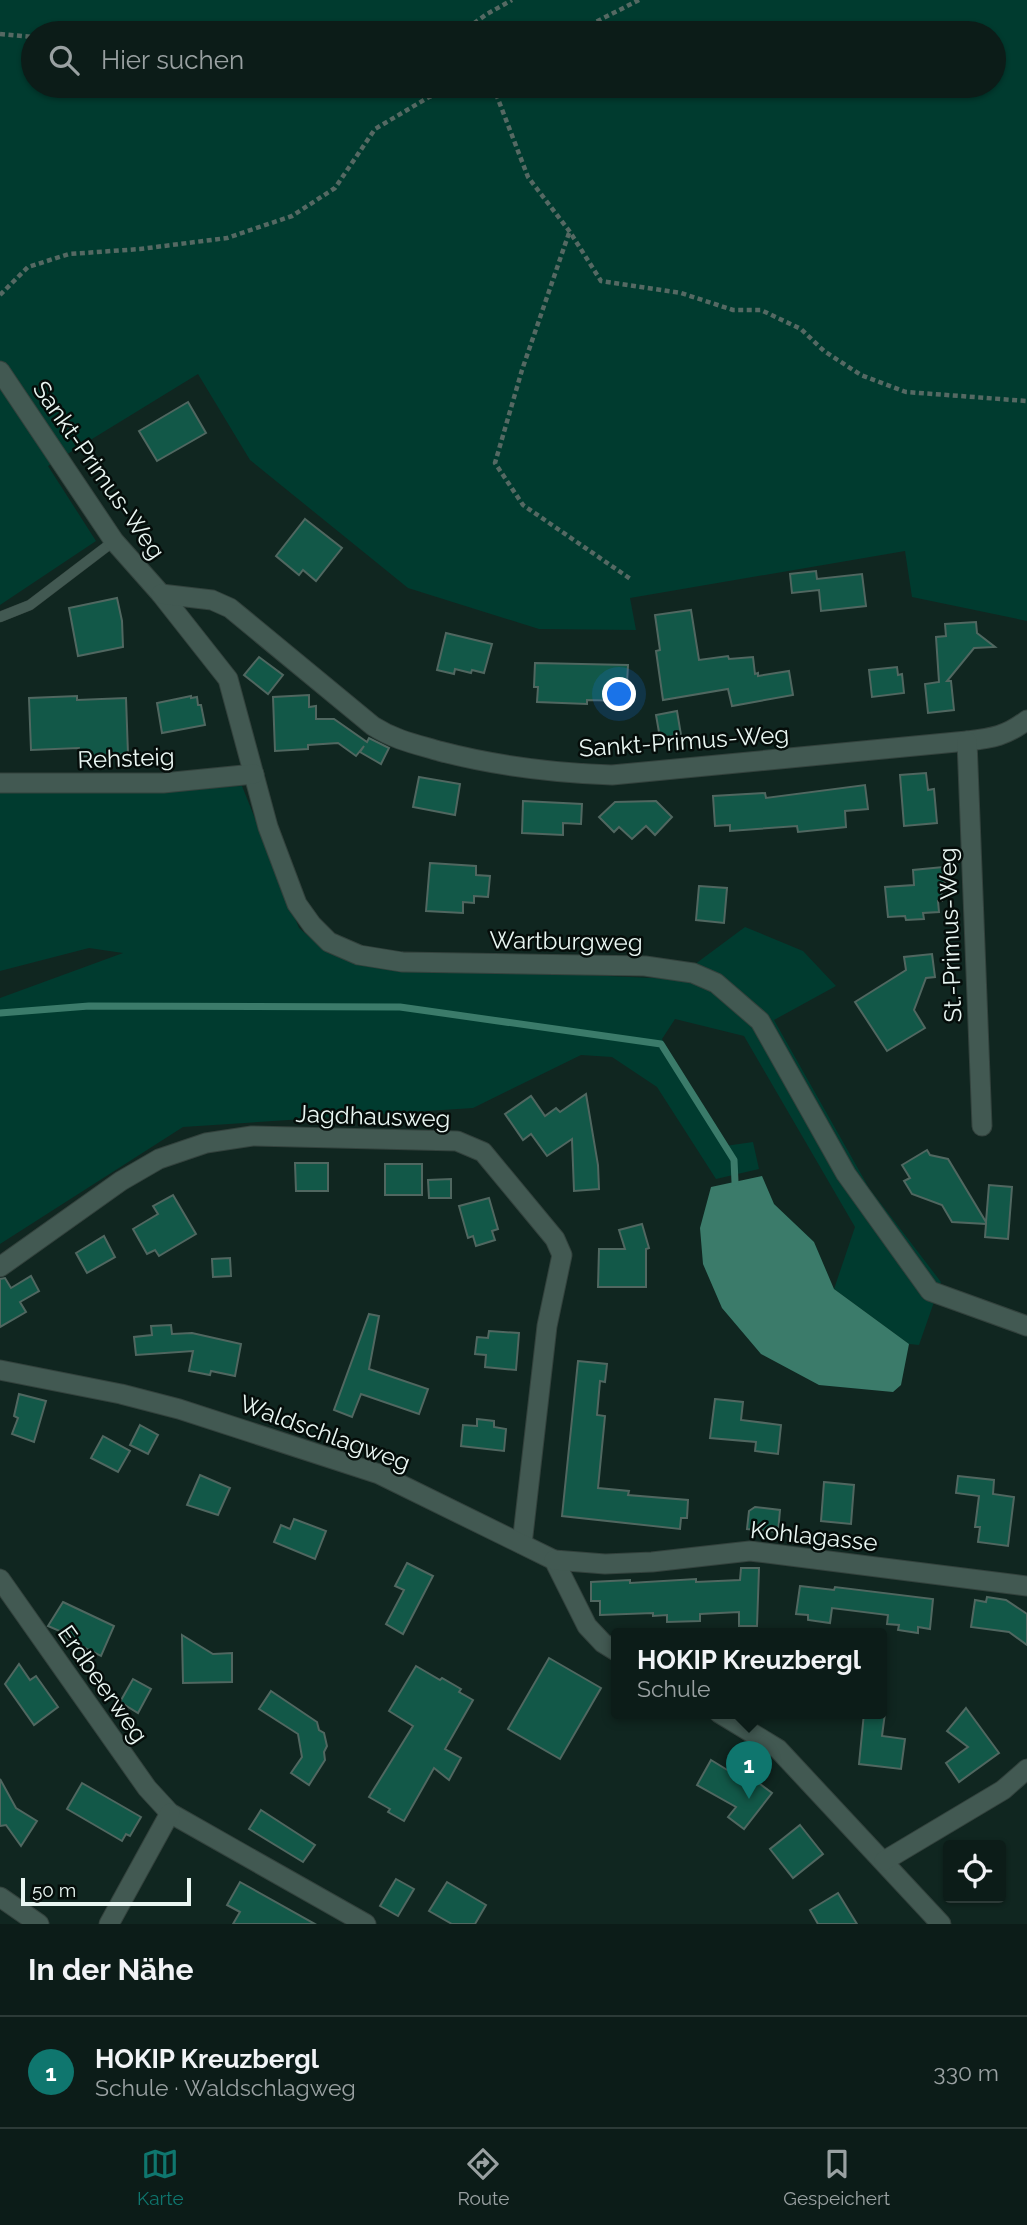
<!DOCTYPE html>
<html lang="de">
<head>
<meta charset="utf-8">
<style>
	:root { --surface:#0c1c18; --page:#152521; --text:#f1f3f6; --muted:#9aa1a2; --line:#2c3a37; --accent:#0f766e }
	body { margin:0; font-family:Raleway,sans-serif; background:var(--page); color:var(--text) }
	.controls { position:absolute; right:21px; bottom:21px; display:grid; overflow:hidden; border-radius:7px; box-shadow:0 2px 5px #0004 }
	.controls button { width:63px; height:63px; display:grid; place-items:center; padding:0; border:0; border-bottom:2px solid var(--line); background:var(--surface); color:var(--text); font:35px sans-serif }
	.scale { position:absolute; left:21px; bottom:18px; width:170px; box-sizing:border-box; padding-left:7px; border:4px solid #e9f6f2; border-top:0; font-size:19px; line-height:24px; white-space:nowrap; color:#e9f6f2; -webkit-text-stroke:5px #050d0a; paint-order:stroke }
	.you { position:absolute; left:620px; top:695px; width:24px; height:24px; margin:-18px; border:5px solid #fff; border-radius:50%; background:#1a73e8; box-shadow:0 0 0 10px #1a73e833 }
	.badge { display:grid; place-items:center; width:46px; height:46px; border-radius:50%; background:var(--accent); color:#fff; font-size:23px; font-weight:700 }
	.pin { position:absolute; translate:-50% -58px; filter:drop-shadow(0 2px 4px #0008) }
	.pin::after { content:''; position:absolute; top:37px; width:24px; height:21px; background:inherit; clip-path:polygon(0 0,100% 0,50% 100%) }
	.popup { position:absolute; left:611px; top:1628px; width:276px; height:91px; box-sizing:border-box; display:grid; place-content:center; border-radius:7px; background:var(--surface); filter:drop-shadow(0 2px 5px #0005); font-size:23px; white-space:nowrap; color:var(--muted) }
	.popup b { font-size:26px; color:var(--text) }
	.popup::after { content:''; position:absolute; left:50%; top:100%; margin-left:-14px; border:14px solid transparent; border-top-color:var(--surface) }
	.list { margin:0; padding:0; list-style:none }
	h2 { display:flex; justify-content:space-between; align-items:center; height:91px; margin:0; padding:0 28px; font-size:30px }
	h2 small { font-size:23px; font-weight:400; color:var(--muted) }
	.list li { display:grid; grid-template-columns:46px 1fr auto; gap:21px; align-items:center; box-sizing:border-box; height:112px; padding:0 28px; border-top:2px solid var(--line) }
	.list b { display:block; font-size:26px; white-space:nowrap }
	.list p { margin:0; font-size:23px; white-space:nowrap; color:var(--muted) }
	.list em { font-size:23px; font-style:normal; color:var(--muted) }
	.icon { flex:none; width:38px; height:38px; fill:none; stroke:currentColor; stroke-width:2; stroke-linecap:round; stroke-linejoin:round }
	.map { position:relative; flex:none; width:1027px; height:1924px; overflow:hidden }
	.search { position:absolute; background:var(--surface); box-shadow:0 2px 5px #0004; left:21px; right:21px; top:21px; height:77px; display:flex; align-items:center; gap:18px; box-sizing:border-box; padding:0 24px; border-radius:38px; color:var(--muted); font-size:26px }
	.sheet { height:203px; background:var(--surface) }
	nav { display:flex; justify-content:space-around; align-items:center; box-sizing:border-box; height:98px; border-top:2px solid var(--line); background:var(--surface); font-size:19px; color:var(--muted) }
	nav a { display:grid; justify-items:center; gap:4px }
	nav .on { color:var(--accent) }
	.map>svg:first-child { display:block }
</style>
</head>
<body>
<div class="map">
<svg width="1027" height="1924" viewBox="0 0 1027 1924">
	<rect width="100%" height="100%" fill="#102620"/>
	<g fill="#003b2f" fill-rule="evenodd">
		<path d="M0,0H1027V621L912,597L905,551L630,598L636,630L539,629L408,588L250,460L198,374L48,466L96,541L0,605ZM33,33H994V86H33Z"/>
		<path d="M242,786L299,928L328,953L360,965L675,979L745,927L803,951L836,986L774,1020L869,1188L941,1282L919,1345L909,1344L834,1289L855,1227L744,1036L675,1019L662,1039L725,1146L753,1142L759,1169L716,1179L657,1087L612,1057L581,1055L473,1108L183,1127L0,1244V998L123,953L89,948L0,971V792Z"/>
	</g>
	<path fill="#3b7b6a" d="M762,1176L774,1204L814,1242L834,1289L909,1344L901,1385L893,1392L819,1385L761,1354L722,1308L703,1264L700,1228L711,1187Z"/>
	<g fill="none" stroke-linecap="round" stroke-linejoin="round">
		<path stroke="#3b7b6a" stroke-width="7" d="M0,1013L89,1006L400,1007L661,1044L734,1160L735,1182"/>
	</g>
	<g fill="#125848" stroke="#506760" stroke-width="2">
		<path d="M188,402L206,433L157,461L139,431Z"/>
		<path d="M305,519L342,548L316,581L303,570L299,575L276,556Z"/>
		<path d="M816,571L817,579L862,574L866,606L821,611L819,590L792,593L790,574Z"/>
		<path d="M117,598L122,621L123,647L78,656L69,608Z"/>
		<path d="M691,610L699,660L728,656L729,659L753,657L755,674L758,673V676L789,671L793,695L732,706L728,689L663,700L656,651L660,650L655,615Z"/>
		<path d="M976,622L977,633L995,647L974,648L947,681H951L954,710L928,713L925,684L939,682L936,637L946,636L945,624Z"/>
		<path d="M446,633L492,644L484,673L472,670L471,673L455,669L454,674L437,670Z"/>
		<path d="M259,657L283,675L268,694L244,675Z"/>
		<path d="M535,663L628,665L626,701L587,700V704L537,702L538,687H534Z"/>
		<path d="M897,667L898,675L902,674L904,693L872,697L869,670Z"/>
		<path d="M309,695V707L316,706V719H334L367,742L369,738L389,748L381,764L360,752L364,746L356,756L338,743L308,745V749L275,751L273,697Z"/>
		<path d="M77,696V700L126,698L128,754L80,757L79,748L31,750L29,698Z"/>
		<path d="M191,696V698L197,697L198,705H201L205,725L162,733L157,703Z"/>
		<path d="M677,711L681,735L660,738L656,715Z"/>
		<path d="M926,773L928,790L934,789L937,823L904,826L900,775Z"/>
		<path d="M419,777L460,784L455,815L413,807Z"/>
		<path d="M865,785L868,809L845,811L846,827L798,832L797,826L730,831V825L715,826L713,796L765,793L766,798Z"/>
		<path d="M523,801L582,804L581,824L563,823V835L522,833Z"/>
		<path d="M656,801L672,817L655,835L646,826L632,839L619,827L614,832L599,817L615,802Z"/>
		<path d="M430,863L476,866V875L490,876L488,897L474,896V903L463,902V913L426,911Z"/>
		<path d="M943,867L945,887H941L942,901H938L939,912L923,913L924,919L906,920L905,916L888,917L885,887L914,885L913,870Z"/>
		<path d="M699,886L727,888L724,923L696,920Z"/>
		<path d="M932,954L935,977L926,978L914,1010L925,1028L887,1051L855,1002L906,970L904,957Z"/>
		<path d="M586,1094L598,1165L599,1189L574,1191L572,1139L547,1156L531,1134L523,1140L505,1114L531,1096L545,1116L556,1108L560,1112Z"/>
		<path d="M927,1150L930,1155L948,1159L986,1222L989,1185L1012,1187L1008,1239L985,1237L986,1224L952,1222L942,1205L912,1194L904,1181L910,1178L902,1165Z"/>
		<path d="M295,1163H328V1191H296Z"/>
		<rect x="385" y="1164" width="37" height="31"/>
		<path d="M451,1179V1198H429L428,1180Z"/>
		<path d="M173,1195L196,1234L159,1256L155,1250L147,1254L133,1229L158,1214L153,1206Z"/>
		<path d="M489,1198L498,1229L492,1231L495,1240L476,1246L473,1236L468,1238L459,1206Z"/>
		<path d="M642,1224L649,1248L646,1249V1287H598L599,1249H625L619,1230Z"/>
		<path d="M104,1236L115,1257L87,1273L76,1253Z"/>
		<path d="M230,1258L231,1276L213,1277L212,1259Z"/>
		<path d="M31,1276L39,1291L20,1302L26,1312L0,1327V1279L5,1278L11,1288Z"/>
		<path d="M369,1314L379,1316L369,1369L428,1389L419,1414L361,1394L352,1417L334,1410Z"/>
		<path d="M171,1325L172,1334L192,1333L241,1344L235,1376L211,1371L210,1375L189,1371L193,1351L136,1355L134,1337L152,1335L151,1326Z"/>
		<path d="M489,1331L519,1333L516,1370L485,1367L486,1355L475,1354L477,1337L488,1338Z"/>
		<path d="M578,1361L607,1364L605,1382L600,1381L597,1415L605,1416L598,1488L629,1491L628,1495L688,1500L687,1518H681L680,1529L562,1516Z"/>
		<path d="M19,1394L46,1401L34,1442L12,1434L18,1418L14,1416Z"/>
		<path d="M715,1399L743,1402L741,1420L781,1425L778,1454L755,1451L756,1442L710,1438Z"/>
		<path d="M477,1419L494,1421V1427L506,1429L504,1451L461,1446L463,1425L477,1426Z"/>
		<path d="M140,1425L158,1435L148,1454L130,1445Z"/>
		<path d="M103,1436L130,1451L118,1472L91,1458Z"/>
		<path d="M200,1475L230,1488L218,1515L187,1505Z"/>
		<path d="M958,1476L994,1480L993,1494L1014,1497L1008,1546L978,1542L980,1527H975L979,1496L956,1493Z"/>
		<path d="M824,1482L854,1485L851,1524L821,1521Z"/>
		<path d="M755,1507L780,1510L778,1532L747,1529L749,1511Z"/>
		<path d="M294,1519L326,1531L315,1559L274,1542L281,1525L290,1529Z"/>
		<path d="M407,1563L433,1576L403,1634L386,1624L404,1590L395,1586Z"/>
		<path d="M741,1568H759L757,1626H739V1612L700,1614V1621L667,1622V1615L653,1616V1613L600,1615V1601H591V1582L630,1580V1583L696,1579V1582L740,1580Z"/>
		<path d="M800,1586L834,1590L835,1587L933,1599L930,1629L918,1627V1633L898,1630L899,1625L887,1624L888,1615L832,1608L830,1623L808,1620V1615L796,1614Z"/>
		<path d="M987,1597L1006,1600L1027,1614V1645L1009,1632L971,1627L975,1600L986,1602Z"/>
		<path d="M63,1602L114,1626L101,1656L65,1638L62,1632L48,1626Z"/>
		<path d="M182,1635L213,1654L232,1653V1682L183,1683Z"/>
		<path d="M549,1658L601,1688L560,1759L508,1729Z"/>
		<path d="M19,1664L30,1680L36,1676L58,1707L34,1725L5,1684Z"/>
		<path d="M416,1666L440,1680L442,1678L461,1689L459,1692L473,1700L445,1749L461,1758L449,1780L434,1768L404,1821L388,1812L390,1809L369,1797L413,1726L389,1711Z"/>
		<path d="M133,1679L151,1689L138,1713L120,1702Z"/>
		<path d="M271,1691L317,1722L319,1730L324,1733L327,1746L324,1752L325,1760L309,1785L291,1773L302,1757L298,1734L259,1709Z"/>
		<path d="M966,1708L999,1753L959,1782L946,1763L968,1747L947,1731Z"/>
		<path d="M864,1713H885L882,1736L905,1739L901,1769L859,1764Z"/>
		<path d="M711,1760L734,1774L739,1768L772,1793L744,1829L728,1817L736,1807L697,1785Z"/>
		<path d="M0,1779L16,1808L37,1821L21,1846L6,1825L0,1826Z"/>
		<path d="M82,1783L141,1817L130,1836L126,1834L122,1841L67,1809Z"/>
		<path d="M261,1810L315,1845L303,1862L249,1829Z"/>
		<path d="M800,1825L823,1854L793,1878L770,1849Z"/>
		<path d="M396,1879L414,1889L398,1916L380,1906Z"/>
		<path d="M240,1882L315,1924H233L240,1912L227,1905Z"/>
		<path d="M447,1882L486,1905L475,1924H452L429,1911Z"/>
		<path d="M838,1893L857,1924H818L810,1910Z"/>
	</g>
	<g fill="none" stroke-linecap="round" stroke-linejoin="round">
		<g stroke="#33423d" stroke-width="11">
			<path id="service" d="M0,617L30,605L114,541"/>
		</g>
		<g stroke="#33423d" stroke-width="21">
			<g id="minor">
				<path d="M0,371L114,541L161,594L228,679L268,827L297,904L312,925L329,942L359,955L402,962L645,966L693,973L716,983L760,1021L846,1174L930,1291L1027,1326"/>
				<path d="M161,594L212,600L230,608L373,726C395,740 415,744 439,751C496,766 553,773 612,775L967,741C993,738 1006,736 1027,720"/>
				<path d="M967,741L982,1126"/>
				<path d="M0,783H163L254,774"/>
				<path d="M0,1267L121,1181L159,1159L206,1143L252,1136L457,1141L483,1152L555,1239L562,1255L547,1326L522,1544"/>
				<path d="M0,1370L121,1394L179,1409L379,1474L554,1560L587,1626L603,1643L616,1651"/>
				<path d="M554,1560L605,1564L652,1562L750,1551L1027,1586"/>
				<path d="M0,1579L147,1788L170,1813L366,1924"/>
				<path d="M719,1713L778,1749L941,1924"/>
				<path d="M884,1861L1003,1790L1027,1769"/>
				<path d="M0,1897L39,1924"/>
				<path d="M109,1924L170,1813"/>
			</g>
		</g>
		<g stroke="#556963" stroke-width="4.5" stroke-dasharray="5 3.5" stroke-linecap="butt">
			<path d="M460,33L487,14L512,0"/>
			<path d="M574,33L639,0"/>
			<path d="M0,34L33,37"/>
			<path d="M179,86L191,92L232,86"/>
			<path d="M493,86L528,177L570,232L601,281L681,293L733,310H761L801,329L824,351L861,375L906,392L1027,401"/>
			<path d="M569,233L522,370L495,463L523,505L632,580"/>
			<path d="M0,295L28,267L69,254L140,249L227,238L292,216L335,188L375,129L429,97L461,86"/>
		</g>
		<use href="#service" stroke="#425952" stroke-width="10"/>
		<use href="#minor" stroke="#425952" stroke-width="19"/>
	</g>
	<g text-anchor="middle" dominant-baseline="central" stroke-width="5" stroke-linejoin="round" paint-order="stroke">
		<g font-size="24" fill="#e9f6f2" stroke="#050d0a">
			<text transform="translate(99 470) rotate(55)">Sankt-Primus-Weg</text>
			<text transform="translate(684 741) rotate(-4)">Sankt-Primus-Weg</text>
			<text transform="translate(126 758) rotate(-2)">Rehsteig</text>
			<text transform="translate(950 935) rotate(-92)">St.-Primus-Weg</text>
			<text transform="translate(566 941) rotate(1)">Wartburgweg</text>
			<text transform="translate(373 1116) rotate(2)">Jagdhausweg</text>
			<text transform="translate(325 1433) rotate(20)">Waldschlagweg</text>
			<text transform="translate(814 1536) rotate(6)">Kohlagasse</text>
			<text transform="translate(103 1684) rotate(55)">Erdbeerweg</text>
		</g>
	</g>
</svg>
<div class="controls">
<button><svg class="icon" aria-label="locate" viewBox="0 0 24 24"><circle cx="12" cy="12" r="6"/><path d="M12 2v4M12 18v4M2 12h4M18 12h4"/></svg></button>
</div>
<div class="scale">50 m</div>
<div class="you"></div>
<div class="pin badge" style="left:749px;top:1799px">1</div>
<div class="popup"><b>HOKIP Kreuzbergl</b>Schule</div>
<div class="search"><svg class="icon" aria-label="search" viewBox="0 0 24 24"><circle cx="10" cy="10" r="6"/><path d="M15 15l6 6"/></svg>Hier suchen</div>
</div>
<section class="sheet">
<h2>In der Nähe<small></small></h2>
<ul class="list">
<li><span class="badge">1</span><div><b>HOKIP Kreuzbergl</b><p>Schule · Waldschlagweg</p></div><em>330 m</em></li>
</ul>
</section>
<nav>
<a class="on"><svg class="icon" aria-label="map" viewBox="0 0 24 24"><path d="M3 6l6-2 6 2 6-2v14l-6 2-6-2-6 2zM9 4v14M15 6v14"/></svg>Karte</a>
<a><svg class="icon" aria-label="directions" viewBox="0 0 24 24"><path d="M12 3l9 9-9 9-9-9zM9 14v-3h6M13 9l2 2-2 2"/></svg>Route</a>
<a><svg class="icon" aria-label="saved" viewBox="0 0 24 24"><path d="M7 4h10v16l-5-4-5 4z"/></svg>Gespeichert</a>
</nav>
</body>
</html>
